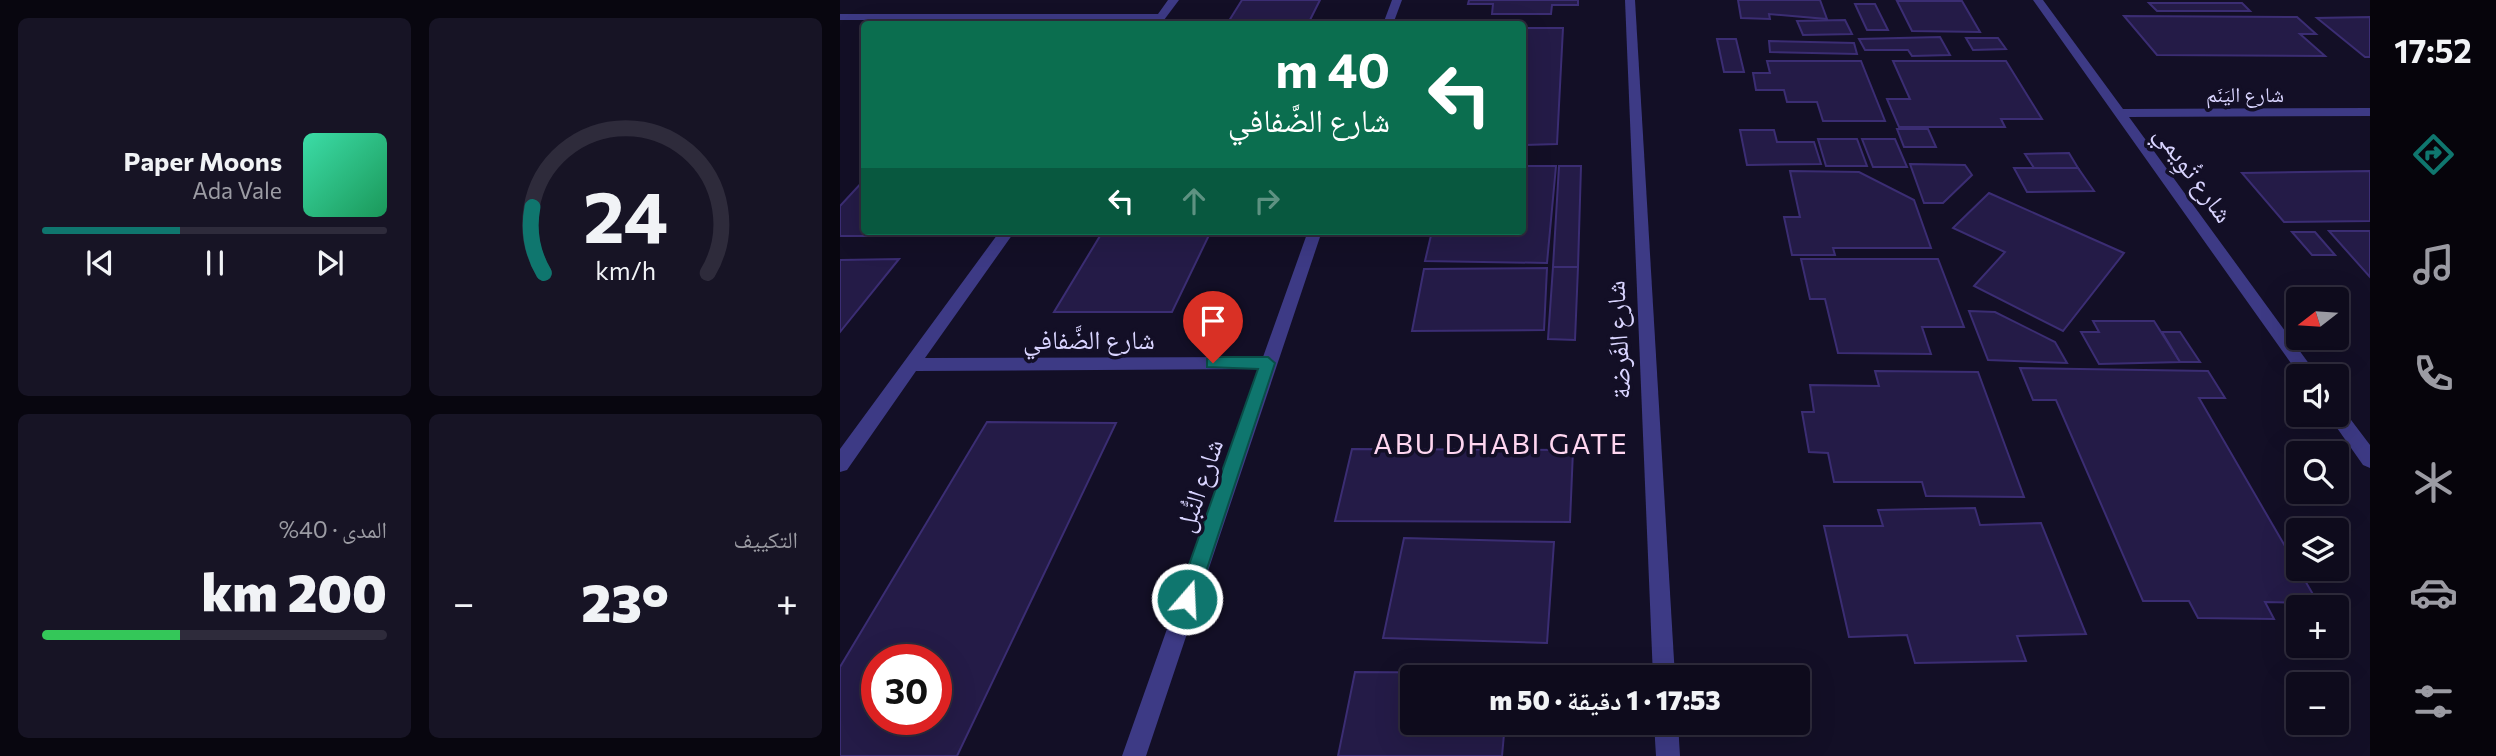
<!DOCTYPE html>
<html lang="ar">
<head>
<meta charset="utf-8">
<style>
	body { margin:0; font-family:Commissioner,"Noto Naskh Arabic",sans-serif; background:#171425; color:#f1f3f6; direction:rtl; height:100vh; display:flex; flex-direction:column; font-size:26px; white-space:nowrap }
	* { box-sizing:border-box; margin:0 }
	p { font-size:23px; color:#9b9ba3 }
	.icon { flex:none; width:38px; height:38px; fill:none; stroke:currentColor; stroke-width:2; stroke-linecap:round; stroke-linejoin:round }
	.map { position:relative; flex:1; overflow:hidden; direction:ltr }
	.details { display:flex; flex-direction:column; gap:18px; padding:18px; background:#08060f; width:840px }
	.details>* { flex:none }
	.hud { position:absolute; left:21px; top:21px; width:665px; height:214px; border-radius:7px; box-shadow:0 7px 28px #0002,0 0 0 2px #2e2b3b; direction:rtl; background:#0b6e4f; color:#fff; overflow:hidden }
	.needle { width:46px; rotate:253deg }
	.tools { position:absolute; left:1446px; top:287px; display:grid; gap:14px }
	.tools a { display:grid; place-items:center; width:63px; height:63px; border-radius:7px; background:#0e0b1c; box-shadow:0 7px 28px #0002,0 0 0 2px #2e2b3b; font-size:35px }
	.speed { position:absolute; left:21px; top:644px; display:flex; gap:14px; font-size:35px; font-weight:700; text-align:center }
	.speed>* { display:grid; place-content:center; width:91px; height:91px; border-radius:50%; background:#0e0b1c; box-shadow:0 7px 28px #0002,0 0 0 2px #2e2b3b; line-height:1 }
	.speed .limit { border:10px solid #d22; background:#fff; color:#111 }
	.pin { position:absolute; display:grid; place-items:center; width:60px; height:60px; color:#fff; margin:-72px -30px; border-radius:50% 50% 50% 0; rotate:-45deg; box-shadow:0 0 7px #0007 }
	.pin .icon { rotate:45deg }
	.me { position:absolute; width:77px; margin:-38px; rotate:19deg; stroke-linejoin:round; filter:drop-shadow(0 0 5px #0008) }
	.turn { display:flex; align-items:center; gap:24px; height:147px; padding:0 21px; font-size:32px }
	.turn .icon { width:91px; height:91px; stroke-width:2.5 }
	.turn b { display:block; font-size:49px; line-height:60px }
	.lanes { display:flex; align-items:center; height:66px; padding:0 21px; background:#0003; justify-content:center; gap:35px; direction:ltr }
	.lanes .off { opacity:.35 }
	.big { font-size:52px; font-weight:800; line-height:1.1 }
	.details .tile { flex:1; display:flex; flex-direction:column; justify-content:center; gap:10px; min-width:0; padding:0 24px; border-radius:10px; background:#171425 }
	.details .dial { align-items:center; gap:0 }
	.dial svg { height:182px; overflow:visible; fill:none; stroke:#2e2b3b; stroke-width:7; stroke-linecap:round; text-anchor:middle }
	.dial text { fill:#f1f3f6; stroke:none }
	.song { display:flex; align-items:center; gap:21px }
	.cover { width:84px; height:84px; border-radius:10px; background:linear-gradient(135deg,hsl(160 70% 55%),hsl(150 70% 35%)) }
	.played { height:7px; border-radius:4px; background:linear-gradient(90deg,#0f766e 40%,#2e2b3b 40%) }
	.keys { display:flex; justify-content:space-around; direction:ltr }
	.heat { display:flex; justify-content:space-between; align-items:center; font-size:38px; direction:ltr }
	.charge { height:10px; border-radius:5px; background:linear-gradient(90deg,#34c759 40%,#2e2b3b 0) }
	.details .tiles { flex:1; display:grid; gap:18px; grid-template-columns:repeat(2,1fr) }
	.trip { position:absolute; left:560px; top:665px; width:410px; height:70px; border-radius:7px; background:#0e0b1c; box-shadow:0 7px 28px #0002,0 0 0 2px #2e2b3b; font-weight:800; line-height:70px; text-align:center; direction:rtl }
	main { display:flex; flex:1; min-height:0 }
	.tabs { display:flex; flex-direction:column; width:126px; justify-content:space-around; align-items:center; background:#06040b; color:#9b9ba3 }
	.tabs .icon { width:49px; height:49px }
	.tabs .on { color:#0f766e }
	.tabs b { font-size:32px; color:#f1f3f6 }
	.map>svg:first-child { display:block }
	.building { fill:#241b47; stroke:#3b2d73; stroke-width:2; fill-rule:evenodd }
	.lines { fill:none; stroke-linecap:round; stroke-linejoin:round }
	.minor { fill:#3d3a85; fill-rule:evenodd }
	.route { fill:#0f766e; stroke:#0a4d48; stroke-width:2 }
	.labels { text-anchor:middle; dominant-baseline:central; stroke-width:7; stroke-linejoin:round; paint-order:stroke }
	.far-street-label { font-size:21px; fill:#d9d4ff; stroke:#130f26 }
	.street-label { font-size:26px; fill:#d9d4ff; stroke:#130f26 }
	.neighbourhood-label { font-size:28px; letter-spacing:2px; fill:#ffd6f0; stroke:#130f26 }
</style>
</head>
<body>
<main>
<nav class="tabs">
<b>17:52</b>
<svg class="icon on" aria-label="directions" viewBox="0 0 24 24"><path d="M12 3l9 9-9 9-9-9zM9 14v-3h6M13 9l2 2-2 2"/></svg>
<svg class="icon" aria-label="music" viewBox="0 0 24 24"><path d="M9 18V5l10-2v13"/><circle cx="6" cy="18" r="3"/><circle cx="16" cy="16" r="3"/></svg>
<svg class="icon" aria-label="phone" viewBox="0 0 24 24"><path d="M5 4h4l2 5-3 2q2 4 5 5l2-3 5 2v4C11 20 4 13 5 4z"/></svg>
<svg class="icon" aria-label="climate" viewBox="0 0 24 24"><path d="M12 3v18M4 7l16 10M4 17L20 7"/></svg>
<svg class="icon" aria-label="car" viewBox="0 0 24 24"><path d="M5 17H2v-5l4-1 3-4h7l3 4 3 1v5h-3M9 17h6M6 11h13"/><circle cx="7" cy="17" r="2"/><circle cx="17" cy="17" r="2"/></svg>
<svg class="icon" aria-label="filters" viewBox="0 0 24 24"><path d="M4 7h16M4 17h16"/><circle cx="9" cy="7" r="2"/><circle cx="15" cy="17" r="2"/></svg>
</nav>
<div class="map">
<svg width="1530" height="756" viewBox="0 0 1530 756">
	<rect width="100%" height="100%" fill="#130f26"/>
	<g class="building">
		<path d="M402,0H480L468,24H387Z"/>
		<path d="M629,0H738V5H712L711,14H652L653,4H628Z"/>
		<path d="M898,0H980L987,19L929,14L930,19L901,18Z"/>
		<path d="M1057,1H1122L1140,32L1072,31Z"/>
		<path d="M1309,3H1402L1410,11H1317Z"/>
		<path d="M1015,4H1035L1048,30H1027Z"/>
		<path d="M1284,16L1457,17L1476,34H1460L1485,56L1317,55Z"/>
		<path d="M1530,17V57H1525L1477,18Z"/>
		<path d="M1005,20L1012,34L963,35L957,21Z"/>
		<path d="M682,28H723L717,144L682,145Z"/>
		<path d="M1100,37L1110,55L1072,56L1068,50H1025L1019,39Z"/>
		<path d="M1126,38H1158L1166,49L1133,50Z"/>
		<path d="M877,39H896L904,72H884Z"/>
		<path d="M929,41L1014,43L1017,54L930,52Z"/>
		<path d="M927,61H1021L1045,121H983L977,102H947L944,90H916L913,73H930Z"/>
		<path d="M1053,61H1166L1202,119H1161L1165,127H1059L1047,99H1070Z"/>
		<path d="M1057,129H1088L1096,147H1064Z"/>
		<path d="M900,130H934L937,142H974L981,164L907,165Z"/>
		<path d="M978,139H1017L1027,166H986Z"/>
		<path d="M1022,139H1055L1067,167H1033Z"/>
		<path d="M1229,153L1238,168H1194L1185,154Z"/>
		<path d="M1070,164L1125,165L1132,175L1103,203H1084Z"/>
		<path d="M682,166H716L707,263L585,261L592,231H682Z"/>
		<path d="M719,166H741L738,267H713Z"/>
		<path d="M1174,168H1238L1254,191L1187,192Z"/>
		<path d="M950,171L1019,172L1074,200L1091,248H993L995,255H952L944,217H960Z"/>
		<path d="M1530,171V221L1444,222L1402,173Z"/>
		<path d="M24,180V231H85L81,236H0V206Z"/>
		<path d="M1149,193L1284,253L1223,331L1134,286L1165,252L1113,228Z"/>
		<path d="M263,231H371L332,312H214Z"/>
		<path d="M1489,231H1530V277Z"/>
		<path d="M1452,232H1475L1495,255H1472Z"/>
		<path d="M59,259L0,332V260Z"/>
		<path d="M961,259H1098L1124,327H1082L1091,354L998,353L985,299H970Z"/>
		<path d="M713,267H738L735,340L708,339Z"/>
		<path d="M707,268L704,330L572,331L584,269Z"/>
		<path d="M1129,311L1155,312L1215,342L1227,363L1148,360Z"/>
		<path d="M1253,321H1314L1340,362L1259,364L1241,332H1259Z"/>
		<path d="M1322,332H1340L1360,362H1340Z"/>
		<path d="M1180,368L1368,371L1385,398H1359L1478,603L1425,602L1434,619L1358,618L1349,601H1303L1216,400H1193Z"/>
		<path d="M1035,371L1138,372L1184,497L1086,496L1082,482H994L988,453L969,452L962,412H974L970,385L1039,386Z"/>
		<path d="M147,422L276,423L117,756H0V667ZM37,660H96V719H37Z"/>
		<path d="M512,449L733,450L730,522L495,521Z"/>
		<path d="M1135,508L1140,525L1201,523L1246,634L1177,636L1186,661L1075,663L1067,635L1009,637L984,526H1043L1038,510Z"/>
		<path d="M564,538L714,542L707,643L543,638Z"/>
		<path d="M515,672L668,673V677H572V723H665L662,756H498Z"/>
	</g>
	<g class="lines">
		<g class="minor">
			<path d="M328,0H339L321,24H311L313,20H0V14H318Z"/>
			<path d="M552,0H562L553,24H543Z"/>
			<path d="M785,0H795L835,677H813Z"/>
			<path d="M1193,0H1203L1283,109L1530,108V116L1289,117L1478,376H1460Z"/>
			<path d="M160,231H175L85,358L423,357L468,231H482L306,756H282L419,369L76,371L7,470L0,472V449Z"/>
			<path d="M1496,406L1502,408L1530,445V468L1523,465L1490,418L1488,415H1496Z"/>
			<path d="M814,723H838L840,756H816Z"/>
		</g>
	</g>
	<path class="route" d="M373,357H428L435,363L357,599L354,605L347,608L340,605L337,599L418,369L367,367V359Z"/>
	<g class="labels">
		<g class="far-street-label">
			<text x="1405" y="93">شارع اليَنَم</text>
		</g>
		<g class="street-label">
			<text transform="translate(1355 173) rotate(54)">شارع تُوِيمي</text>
			<text x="249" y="338">شارع الضَّفافي</text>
			<text transform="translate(777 340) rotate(-93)">شارع الفَرضة</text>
			<text transform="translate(358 485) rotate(-71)">شارع النُّبل</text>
		</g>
		<g class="neighbourhood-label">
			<text x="661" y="443">ABU DHABI GATE</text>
		</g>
	</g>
</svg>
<div class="tools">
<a><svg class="needle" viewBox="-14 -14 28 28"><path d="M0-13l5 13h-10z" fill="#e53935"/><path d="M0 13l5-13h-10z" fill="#9b9ba3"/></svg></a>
<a><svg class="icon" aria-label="sound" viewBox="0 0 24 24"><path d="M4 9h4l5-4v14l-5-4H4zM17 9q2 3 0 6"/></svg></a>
<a><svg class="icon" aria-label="search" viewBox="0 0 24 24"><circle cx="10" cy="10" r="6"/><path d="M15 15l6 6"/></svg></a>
<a><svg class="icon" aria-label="layers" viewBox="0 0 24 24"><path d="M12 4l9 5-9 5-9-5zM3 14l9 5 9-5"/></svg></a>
<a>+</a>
<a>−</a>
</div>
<div class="speed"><div class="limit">30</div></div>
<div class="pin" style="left:373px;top:363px;background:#d93025"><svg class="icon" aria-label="arrive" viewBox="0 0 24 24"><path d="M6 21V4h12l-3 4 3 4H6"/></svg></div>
<svg class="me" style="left:347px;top:599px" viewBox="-20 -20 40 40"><circle r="17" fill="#0f766e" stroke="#fff" stroke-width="3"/><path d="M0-11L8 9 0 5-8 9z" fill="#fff"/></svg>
<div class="trip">17:53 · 1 دقيقة · 50 m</div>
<div class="hud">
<div class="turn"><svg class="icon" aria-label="left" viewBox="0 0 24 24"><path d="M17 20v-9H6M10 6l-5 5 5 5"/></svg><div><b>40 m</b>شارع الضَّفافي</div></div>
<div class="lanes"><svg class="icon" aria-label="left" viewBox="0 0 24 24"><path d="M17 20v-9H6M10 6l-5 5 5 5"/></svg><svg class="icon off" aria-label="ahead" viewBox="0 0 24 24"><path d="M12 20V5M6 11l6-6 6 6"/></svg><svg class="icon off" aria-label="right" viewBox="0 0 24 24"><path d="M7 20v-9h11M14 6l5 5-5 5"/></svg></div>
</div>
</div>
<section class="details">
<div class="tiles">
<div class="tile dial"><svg viewBox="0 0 100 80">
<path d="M14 69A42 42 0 1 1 86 69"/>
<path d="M14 69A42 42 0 0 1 9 40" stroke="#0f766e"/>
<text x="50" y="56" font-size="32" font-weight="700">24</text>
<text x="50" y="72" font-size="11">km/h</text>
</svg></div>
<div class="tile">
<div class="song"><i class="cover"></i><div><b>Paper Moons</b><p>Ada Vale</p></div></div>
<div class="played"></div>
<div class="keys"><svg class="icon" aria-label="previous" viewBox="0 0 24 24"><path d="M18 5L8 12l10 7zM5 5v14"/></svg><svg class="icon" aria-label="pause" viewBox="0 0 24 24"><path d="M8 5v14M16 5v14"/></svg><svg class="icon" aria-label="next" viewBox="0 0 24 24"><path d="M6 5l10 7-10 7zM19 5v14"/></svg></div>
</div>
<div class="tile"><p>التكييف</p>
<div class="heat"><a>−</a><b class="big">23°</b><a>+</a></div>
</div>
<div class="tile"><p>المدى · 40%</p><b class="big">200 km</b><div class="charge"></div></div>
</div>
</section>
</main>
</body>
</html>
